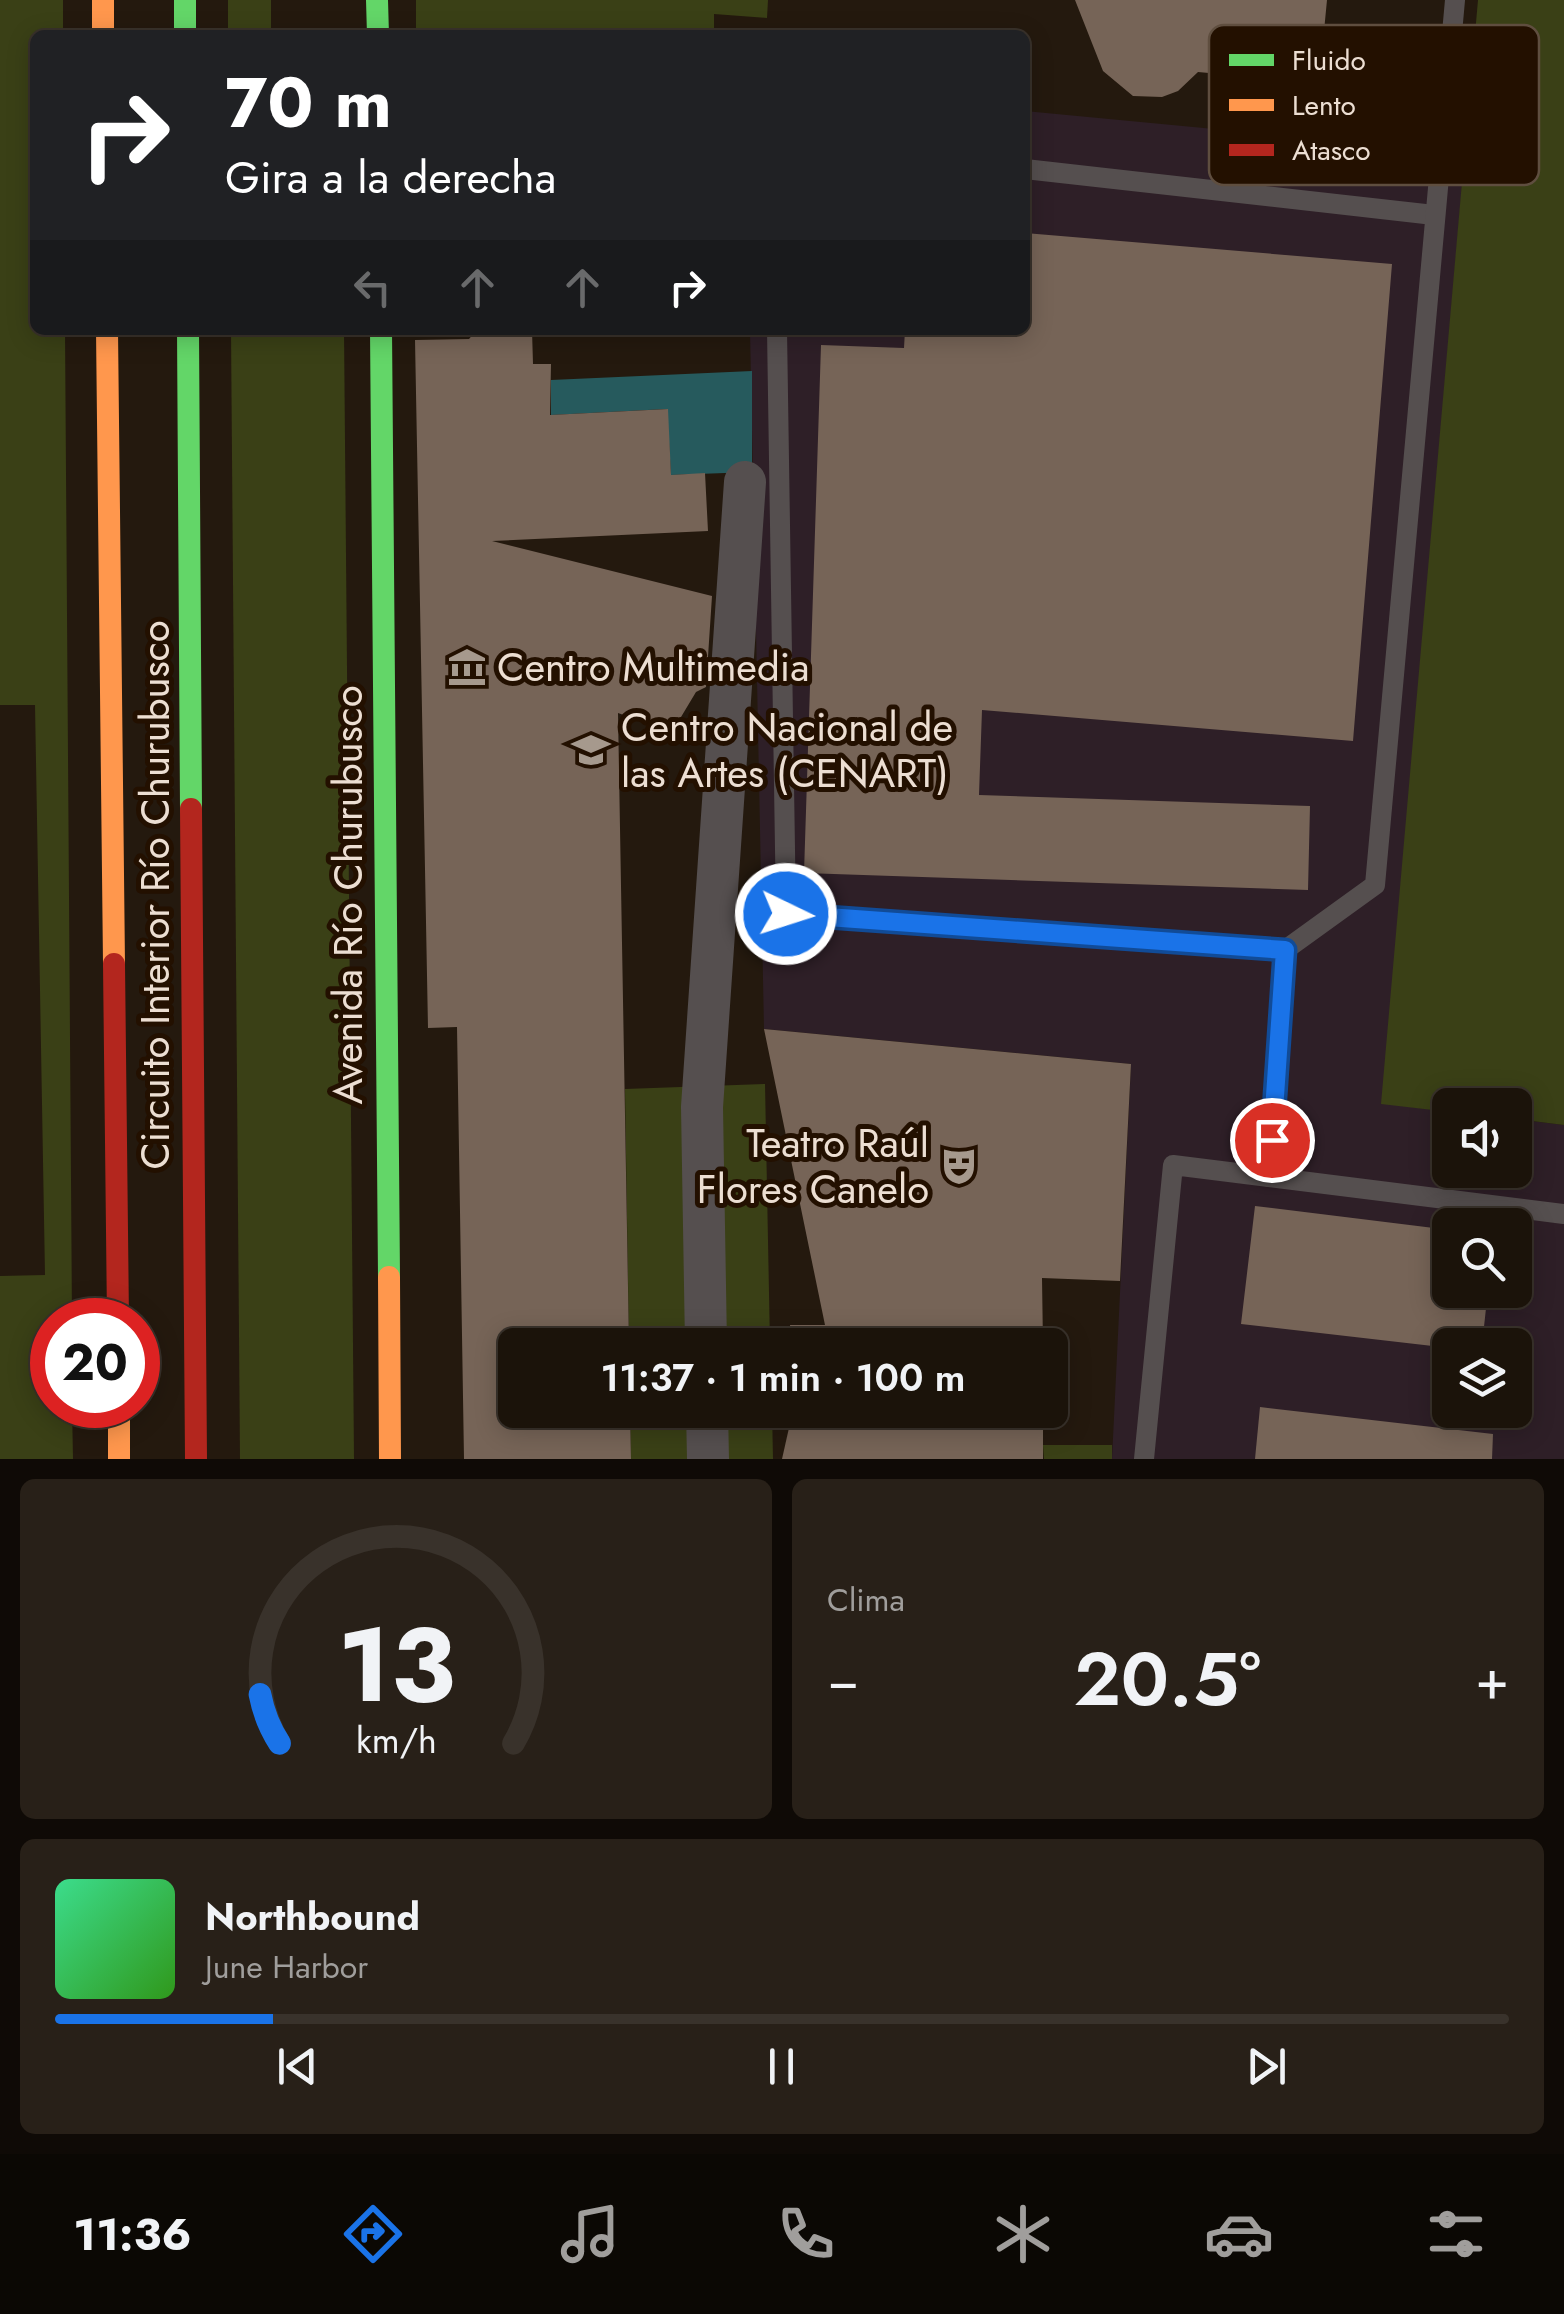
<!DOCTYPE html>
<html lang="es">
<head>
<meta charset="utf-8">
<style>
	body { margin:0; font-family:Jost,sans-serif; background:#282018; color:#f1f3f6; height:100vh; display:flex; flex-direction:column; font-size:38px; white-space:nowrap }
	* { box-sizing:border-box; margin:0 }
	p { font-size:32px; color:#a09e9c }
	.icon { flex:none; width:55px; height:55px; fill:none; stroke:currentColor; stroke-width:2; stroke-linecap:round; stroke-linejoin:round }
	.map { position:relative; height:1459px; overflow:hidden }
	.panel { display:flex; flex-direction:column; gap:20px; padding:20px; background:#0f0a06; flex:1 }
	.panel>* { flex:none }
	.hud { position:absolute; left:30px; top:30px; width:1000px; height:305px; border-radius:15px; box-shadow:0 5px 25px #0003,0 0 0 2px #39322b; background:#202124; color:#fff; overflow:hidden }
	.buttons { position:absolute; left:1432px; top:1088px; display:grid; gap:20px }
	.buttons a { display:grid; place-items:center; width:100px; height:100px; border-radius:15px; background:#1b130a; box-shadow:0 5px 25px #0003,0 0 0 2px #39322b; font-size:50px }
	.speed { position:absolute; left:30px; top:1298px; display:flex; gap:20px; font-size:50px; font-weight:700; text-align:center }
	.speed>* { display:grid; place-content:center; width:130px; height:130px; border-radius:50%; background:#1b130a; box-shadow:0 5px 25px #0003,0 0 0 2px #39322b; line-height:1 }
	.speed .limit { border:15px solid #d22; background:#fff; color:#111 }
	.pin { position:absolute; display:grid; place-items:center; width:85px; height:85px; color:#fff; margin:-42px; border:5px solid #fff; border-radius:50%; box-shadow:0 2px 10px #0007 }
	.me { position:absolute; width:110px; margin:-55px; rotate:94deg; stroke-linejoin:round; filter:drop-shadow(0 0 8px #0008) }
	.turn { display:flex; align-items:center; gap:35px; height:210px; padding:0 30px; font-size:45px }
	.turn .icon { width:130px; height:130px; stroke-width:2.5 }
	.turn b { display:block; font-size:70px; line-height:85px }
	.lanes { display:flex; align-items:center; height:95px; padding:0 30px; background:#0003; justify-content:center; gap:50px; direction:ltr }
	.lanes .off { opacity:.35 }
	.big { font-size:75px; font-weight:600; line-height:1.1 }
	.panel .card { flex:1; display:flex; flex-direction:column; justify-content:center; gap:15px; min-width:0; padding:0 35px; border-radius:15px; background:#282018 }
	.panel .dial { align-items:center; gap:0 }
	.dial svg { height:260px; overflow:visible; fill:none; stroke:#39322b; stroke-width:7; stroke-linecap:round; text-anchor:middle }
	.dial text { fill:#f1f3f6; stroke:none }
	.song { display:flex; align-items:center; gap:30px }
	.cover { width:120px; height:120px; border-radius:15px; background:linear-gradient(135deg,hsl(150 70% 55%),hsl(110 70% 35%)) }
	.played { height:10px; border-radius:5px; background:linear-gradient(90deg,#1a73e8 15%,#39322b 15%) }
	.keys { display:flex; justify-content:space-around; direction:ltr }
	.heat { display:flex; justify-content:space-between; align-items:center; font-size:55px; direction:ltr }
	.panel .tiles { flex:1; display:grid; gap:20px; grid-template-columns:1fr 1fr }
	.card:last-child { grid-column:span 2 }
	.trip { position:absolute; left:498px; top:1328px; width:570px; height:100px; border-radius:15px; background:#1b130a; box-shadow:0 5px 25px #0003,0 0 0 2px #39322b; font-weight:600; line-height:100px; text-align:center }
	.tab-bar { display:flex; height:160px; justify-content:space-around; align-items:center; background:#0b0804; color:#a09e9c }
	.tab-bar .icon { width:70px; height:70px }
	.tab-bar .active { color:#1a73e8 }
	.tab-bar b { font-size:45px; color:#f1f3f6 }
	.map>svg:first-child { display:block }
	.industrial { fill:#2e1f27; fill-rule:evenodd }
	.green { fill:#3a4016 }
	.water { fill:#265a5d }
	.building { fill:#766457 }
	.lines { fill:none; stroke-linecap:round; stroke-linejoin:round }
	.lane { stroke:#554f4f; stroke-width:20 }
	.street { stroke:#554f4f; stroke-width:42 }
	.fast { stroke:#63d668; stroke-width:22 }
	.slow { stroke:#ff974d; stroke-width:22 }
	.jam { stroke:#b3261e; stroke-width:22 }
	.route-casing { stroke:#114b97; stroke-width:25 }
	.route { stroke:#1a73e8; stroke-width:18 }
	.labels { text-anchor:middle; dominant-baseline:central; stroke-width:10; stroke-linejoin:round; paint-order:stroke }
	.poi-label { font-size:40px; fill:#ecded2; stroke:#231000; text-anchor:start }
	.street-label { font-size:40px; fill:#ecded2; stroke:#231000 }
	.key { fill:#231000; stroke:#5f4e3f; stroke-width:2.5 }
	.key-label { font-size:28px; fill:#ecded2 }
</style>
</head>
<body>
<div class="map">
<svg width="1564" height="1459" viewBox="0 0 1564 1459">
	<rect width="100%" height="100%" fill="#24190e"/>
	<path class="industrial" d="M1025,111L1465,153L1382,1103L1450,1112V1170H1515V1119L1564,1125V1459H1112L1131,1064L764,1029L750,330H1025ZM1450,1225H1515V1290H1450ZM1450,1345H1515V1410H1450Z"/>
	<g class="green">
		<path d="M0,0H63V35H35V330H65L72,1320H52V1405H72L73,1459H0V1276L45,1275L35,705H0Z"/>
		<rect x="228" y="0" width="43" height="35"/>
		<path d="M416,0H768L767,18L714,14V35H416Z"/>
		<path d="M1478,0H1564V1125L1515,1119V1105H1450V1112L1381,1104Z"/>
		<path d="M231,330H344L354,1459H240Z"/>
		<path d="M765,1084L770,1345H629L625,1089Z"/>
		<path d="M630,1410H772L773,1459H631Z"/>
		<path d="M1043,1445H1112V1459H1044Z"/>
	</g>
	<path class="water" d="M752,371V472L671,475L667,409L551,415V380Z"/>
	<g class="building">
		<path d="M1075,0H1327L1319,83L1198,72L1178,91L1162,97L1133,96L1103,71Z"/>
		<path d="M1025,233L1392,264L1353,741L982,710L979,795L1310,806L1308,890L804,873L821,345L904,348L905,330H1025Z"/>
		<path d="M477,330H532L533,364H551L550,415L668,409L671,475L705,473L708,531L492,541L712,596L706,687L696,692L672,732L618,713L629,1345H515V1410H630L631,1459H464L457,1027L428,1028L415,340L469,339Z"/>
		<path d="M764,1029L1131,1064L1120,1281L1042,1278L1043,1345H792L790,1325H825Z"/>
		<path d="M1255,1206L1450,1230V1290H1488L1482,1345L1450,1348L1241,1324Z"/>
		<path d="M1260,1407L1493,1434L1492,1459H1255Z"/>
		<path d="M793,1410H1043V1459H782Z"/>
	</g>
	<g class="lines">
		<g class="lane">
			<path d="M1025,169L1434,215"/>
			<path d="M777,330L786,914L1285,950L1269,1177L1564,1214"/>
			<path d="M1285,950L1375,885L1455,0"/>
			<path d="M1144,1459L1173,1165L1269,1177"/>
		</g>
		<g class="street">
			<path d="M706,1345L702,1107L745,482"/>
			<path d="M707,1410L708,1459"/>
		</g>
		<g class="fast">
			<path d="M185,0V35"/>
			<path d="M377,0L378,35"/>
			<path d="M188,330L191,809"/>
			<path d="M381,330L389,1277"/>
		</g>
		<g class="slow">
			<path d="M103,0V35"/>
			<path d="M107,330L114,964"/>
			<path d="M389,1277L390,1459"/>
			<path d="M119,1405V1459"/>
		</g>
		<g class="jam">
			<path d="M191,809L196,1459"/>
			<path d="M114,964L118,1320"/>
		</g>
	</g>
	<g class="lines">
		<g class="route-casing">
			<path id="route" d="M786,914L1285,950L1272,1140"/>
		</g>
		<use href="#route" class="route"/>
	</g>
	<defs>
		<g id="museum-bare" transform="scale(3)"><path d="M0-6L6-3V-2H-6V-3ZM-5-1h2V3h-2ZM-1-1h2V3h-2ZM3-1h2V3H3ZM-6 4H6V6H-6Z" fill="#a6998d" stroke="#231000" stroke-width="2.5" paint-order="stroke"/></g>
		<g id="university-bare" transform="scale(3)"><path d="M0-5L7-2L0 1L-7-2ZM-4 1L0 2.5L4 1V4Q0 6-4 4Z" fill="#a6998d" stroke="#231000" stroke-width="2.5" paint-order="stroke"/></g>
		<g id="theatre-bare" transform="scale(3)"><path d="M-5-5.5Q0-4 5-5.5V0Q5 5 0 6Q-5 5-5 0ZM-3.3-2.5H-1v1.5H-3.3ZM1-2.5H3.3v1.5H1ZM-2.8 1Q0 5.5 2.8 1Z" fill="#a6998d" stroke="#231000" stroke-width="2.5" paint-order="stroke"/></g>
	</defs>
	<g fill-rule="evenodd">
		<use href="#museum-bare" x="467" y="667"/>
		<use href="#university-bare" x="591" y="750"/>
		<use href="#theatre-bare" x="959" y="1166"/>
	</g>
	<g class="labels">
		<g class="poi-label">
			<text x="497" y="667">Centro Multimedia</text>
			<text x="621" y="727">Centro Nacional de<tspan x="621" dy="46">las Artes (CENART)</tspan></text>
			<text x="929" y="1143" text-anchor="end">Teatro Raúl<tspan x="929" dy="46">Flores Canelo</tspan></text>
		</g>
		<g class="street-label">
			<text transform="translate(155 895) rotate(-90)">Circuito Interior Río Churubusco</text>
			<text transform="translate(348 895) rotate(-90)">Avenida Río Churubusco</text>
		</g>
	</g>
	<rect x="1209" y="25" width="330" height="160" rx="15" class="key"/>
	<rect x="1229" y="54" width="45" height="12" fill="#63d668"/>
	<rect x="1229" y="99" width="45" height="12" fill="#ff974d"/>
	<rect x="1229" y="144" width="45" height="12" fill="#b3261e"/>
	<g class="key-label">
		<text x="1292" y="70">Fluido</text>
		<text x="1292" y="115">Lento</text>
		<text x="1292" y="160">Atasco</text>
	</g>
</svg>
<div class="buttons">
<a><svg class="icon" aria-label="sound" viewBox="0 0 24 24"><path d="M4 9h4l5-4v14l-5-4H4zM17 9q2 3 0 6"/></svg></a>
<a><svg class="icon" aria-label="search" viewBox="0 0 24 24"><circle cx="10" cy="10" r="6"/><path d="M15 15l6 6"/></svg></a>
<a><svg class="icon" aria-label="layers" viewBox="0 0 24 24"><path d="M12 4l9 5-9 5-9-5zM3 14l9 5 9-5"/></svg></a>
</div>
<div class="speed"><div class="limit">20</div></div>
<div class="pin" style="left:1272px;top:1140px;background:#d93025"><svg class="icon" aria-label="arrive" viewBox="0 0 24 24"><path d="M6 21V4h12l-3 4 3 4H6"/></svg></div>
<svg class="me" style="left:786px;top:914px" viewBox="-20 -20 40 40"><circle r="17" fill="#1a73e8" stroke="#fff" stroke-width="3"/><path d="M0-11L8 9 0 5-8 9z" fill="#fff"/></svg>
<div class="trip">11:37 · 1 min · 100 m</div>
<div class="hud">
<div class="turn"><svg class="icon" aria-label="right" viewBox="0 0 24 24"><path d="M7 20v-9h11M14 6l5 5-5 5"/></svg><div><b>70 m</b>Gira a la derecha</div></div>
<div class="lanes"><svg class="icon off" aria-label="left" viewBox="0 0 24 24"><path d="M17 20v-9H6M10 6l-5 5 5 5"/></svg><svg class="icon off" aria-label="ahead" viewBox="0 0 24 24"><path d="M12 20V5M6 11l6-6 6 6"/></svg><svg class="icon off" aria-label="ahead" viewBox="0 0 24 24"><path d="M12 20V5M6 11l6-6 6 6"/></svg><svg class="icon" aria-label="right" viewBox="0 0 24 24"><path d="M7 20v-9h11M14 6l5 5-5 5"/></svg></div>
</div>
</div>
<section class="panel">
<div class="tiles">
<div class="card dial"><svg viewBox="0 0 100 80">
<path d="M14 69A42 42 0 1 1 86 69"/>
<path d="M14 69A42 42 0 0 1 8 54" stroke="#1a73e8"/>
<text x="50" y="56" font-size="32" font-weight="700">13</text>
<text x="50" y="72" font-size="11">km/h</text>
</svg></div>
<div class="card"><p>Clima</p>
<div class="heat"><a>−</a><b class="big">20.5°</b><a>+</a></div>
</div>
<div class="card">
<div class="song"><i class="cover"></i><div><b>Northbound</b><p>June Harbor</p></div></div>
<div class="played"></div>
<div class="keys"><svg class="icon" aria-label="previous" viewBox="0 0 24 24"><path d="M18 5L8 12l10 7zM5 5v14"/></svg><svg class="icon" aria-label="pause" viewBox="0 0 24 24"><path d="M8 5v14M16 5v14"/></svg><svg class="icon" aria-label="next" viewBox="0 0 24 24"><path d="M6 5l10 7-10 7zM19 5v14"/></svg></div>
</div>
</div>
</section>
<nav class="tab-bar">
<b>11:36</b>
<svg class="icon active" aria-label="directions" viewBox="0 0 24 24"><path d="M12 3l9 9-9 9-9-9zM9 14v-3h6M13 9l2 2-2 2"/></svg>
<svg class="icon" aria-label="music" viewBox="0 0 24 24"><path d="M9 18V5l10-2v13"/><circle cx="6" cy="18" r="3"/><circle cx="16" cy="16" r="3"/></svg>
<svg class="icon" aria-label="phone" viewBox="0 0 24 24"><path d="M5 4h4l2 5-3 2q2 4 5 5l2-3 5 2v4C11 20 4 13 5 4z"/></svg>
<svg class="icon" aria-label="climate" viewBox="0 0 24 24"><path d="M12 3v18M4 7l16 10M4 17L20 7"/></svg>
<svg class="icon" aria-label="car" viewBox="0 0 24 24"><path d="M5 17H2v-5l4-1 3-4h7l3 4 3 1v5h-3M9 17h6M6 11h13"/><circle cx="7" cy="17" r="2"/><circle cx="17" cy="17" r="2"/></svg>
<svg class="icon" aria-label="filters" viewBox="0 0 24 24"><path d="M4 7h16M4 17h16"/><circle cx="9" cy="7" r="2"/><circle cx="15" cy="17" r="2"/></svg>
</nav>
</body>
</html>
